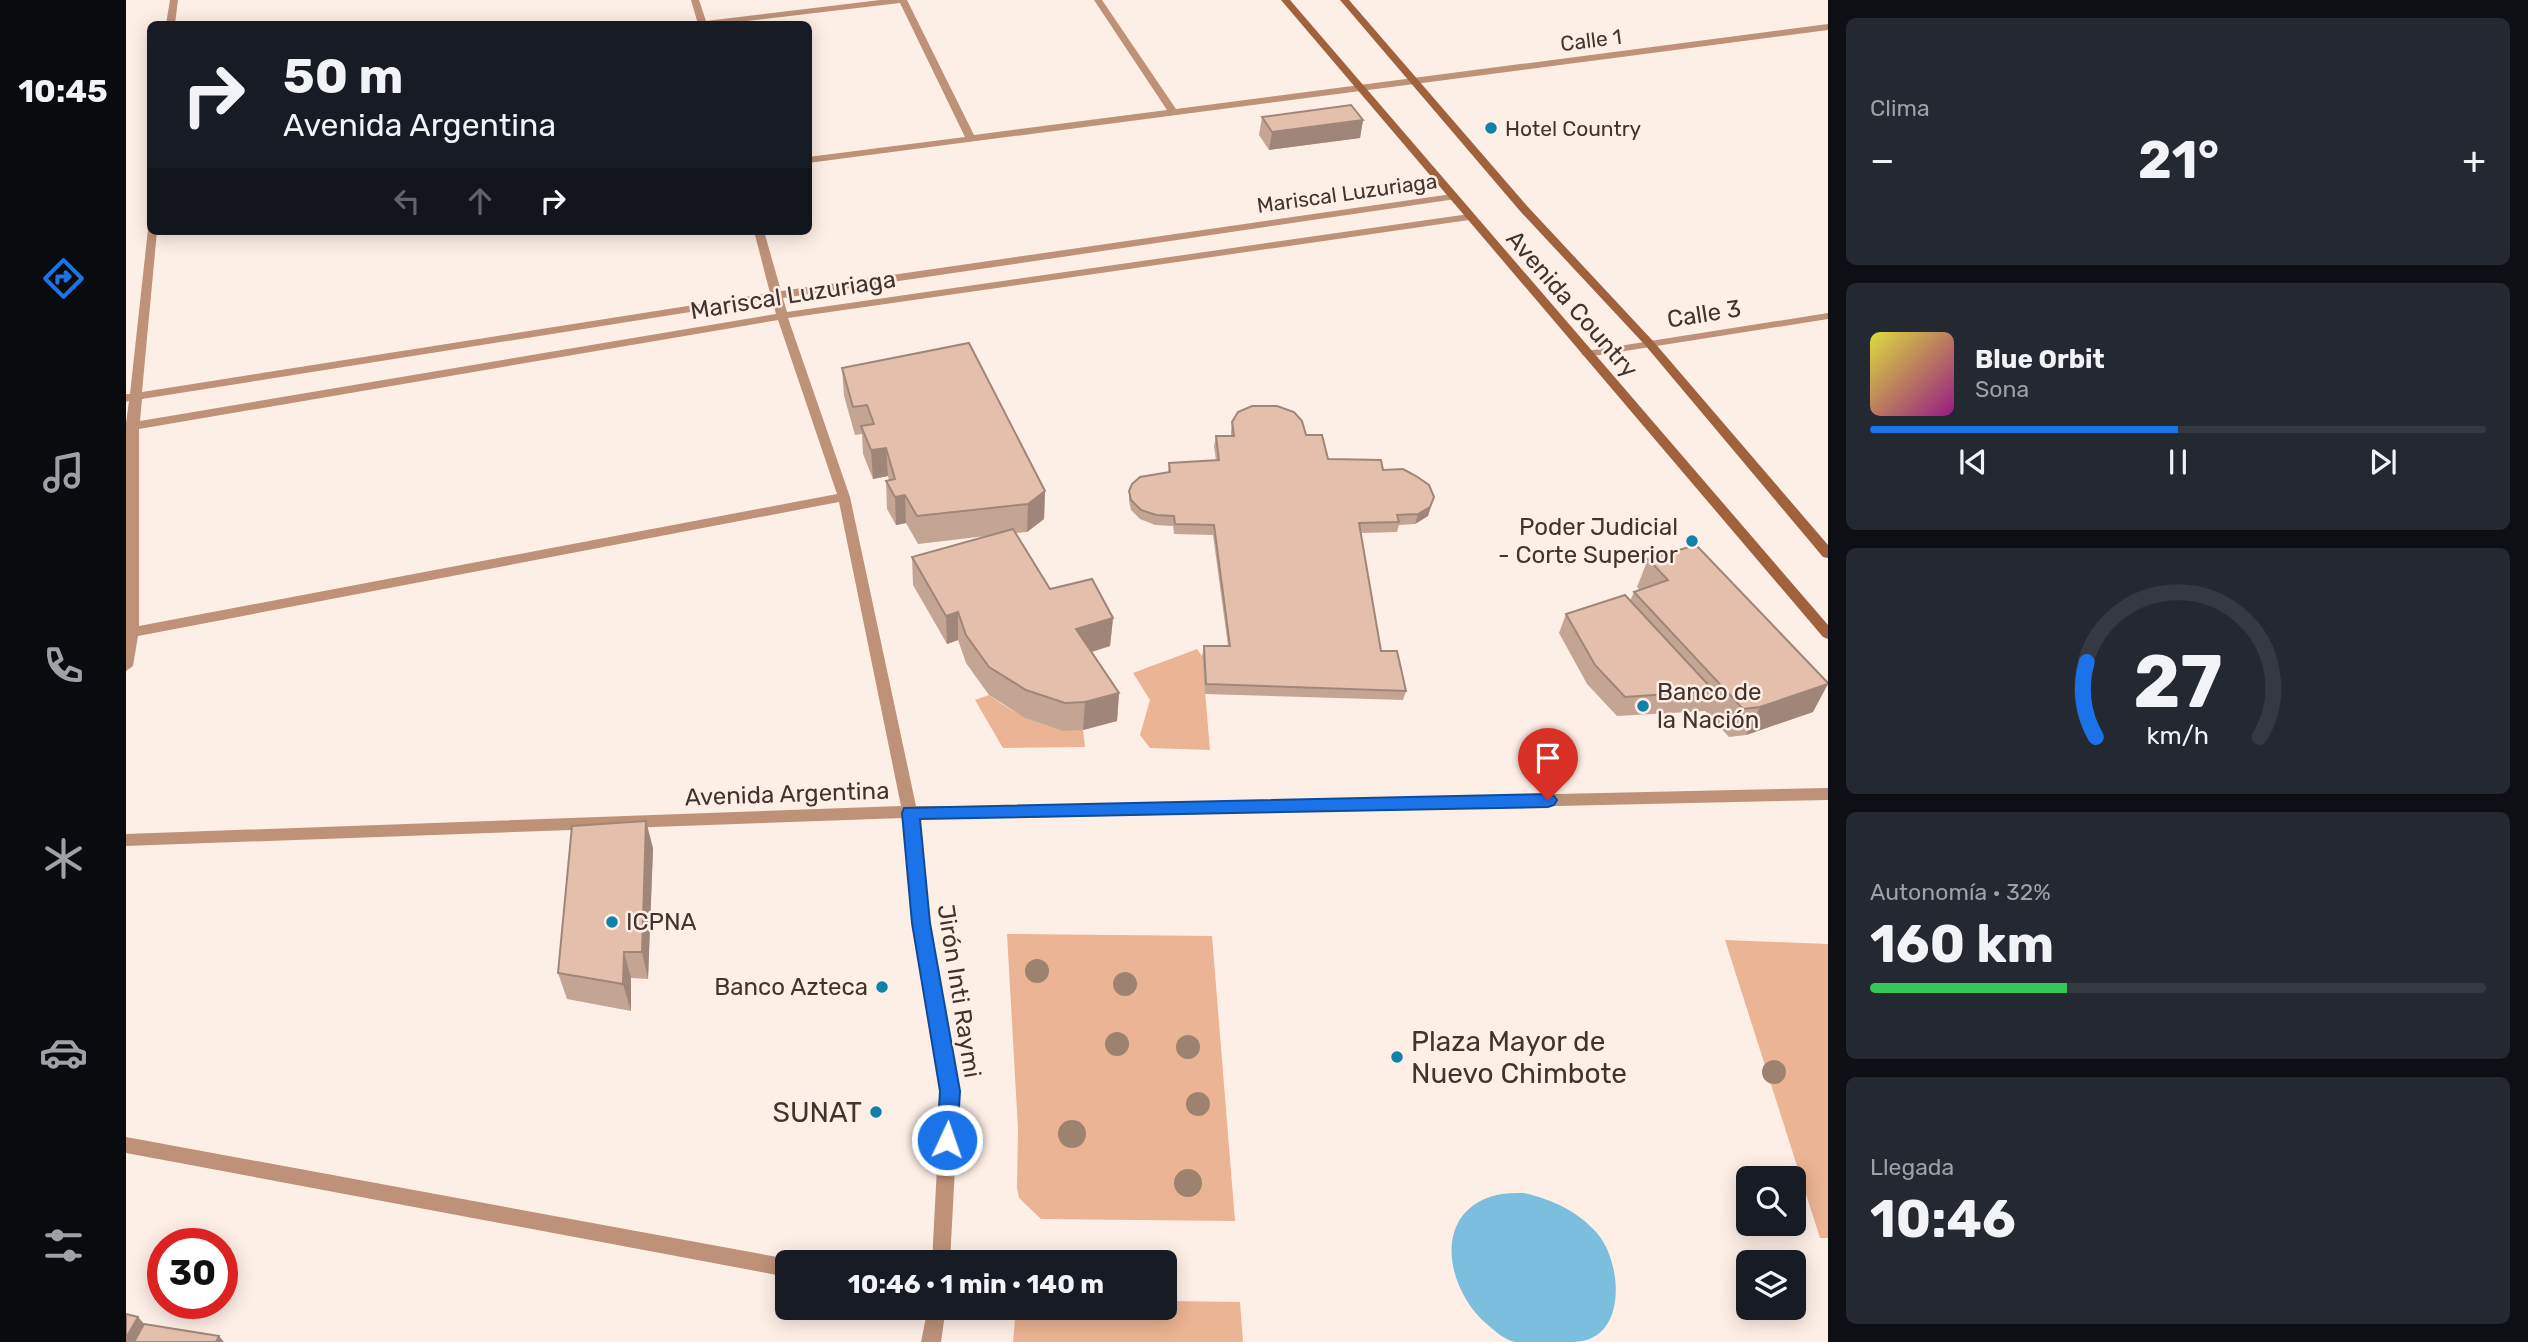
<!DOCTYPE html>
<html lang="es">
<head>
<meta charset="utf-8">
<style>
	body { margin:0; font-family:Rubik,sans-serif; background:#242831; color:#f1f3f6; height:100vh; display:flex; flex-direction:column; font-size:26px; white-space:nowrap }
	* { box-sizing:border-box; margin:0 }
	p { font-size:23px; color:#9ea1a6 }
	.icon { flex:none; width:38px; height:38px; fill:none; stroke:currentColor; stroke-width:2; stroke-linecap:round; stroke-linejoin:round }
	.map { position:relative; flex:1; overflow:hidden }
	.side { display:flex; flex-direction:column; gap:18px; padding:18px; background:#0d0f14; width:700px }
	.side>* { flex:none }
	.hud { position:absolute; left:21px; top:21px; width:665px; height:214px; border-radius:10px; box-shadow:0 4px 18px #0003; background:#171b24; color:#f1f3f6; overflow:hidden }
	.tools { position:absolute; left:1610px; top:1166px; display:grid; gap:14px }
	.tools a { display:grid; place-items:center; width:70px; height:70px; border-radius:10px; background:#171b24; box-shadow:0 4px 18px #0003; font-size:35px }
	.speed { position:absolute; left:21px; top:1228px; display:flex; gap:14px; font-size:35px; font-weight:700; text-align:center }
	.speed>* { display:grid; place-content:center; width:91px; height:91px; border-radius:50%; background:#171b24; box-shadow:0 4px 18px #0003; line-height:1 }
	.speed .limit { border:10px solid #d22; background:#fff; color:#111 }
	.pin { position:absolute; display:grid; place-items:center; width:60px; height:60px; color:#fff; margin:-72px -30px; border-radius:50% 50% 50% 0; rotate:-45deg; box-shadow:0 0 7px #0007 }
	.pin .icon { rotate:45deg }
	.me { position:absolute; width:77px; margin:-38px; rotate:3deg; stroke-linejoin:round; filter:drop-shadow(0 0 5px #0008) }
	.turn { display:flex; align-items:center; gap:24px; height:147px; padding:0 21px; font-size:32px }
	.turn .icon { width:91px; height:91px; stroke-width:2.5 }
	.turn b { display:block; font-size:49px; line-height:60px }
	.lanes { display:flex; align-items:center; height:66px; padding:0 21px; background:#0003; justify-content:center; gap:35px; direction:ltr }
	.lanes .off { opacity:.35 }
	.big { font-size:52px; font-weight:700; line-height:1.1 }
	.side .widget { flex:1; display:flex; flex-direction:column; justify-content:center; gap:10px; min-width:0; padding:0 24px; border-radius:10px; background:#242831 }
	.side .dial { align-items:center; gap:0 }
	.dial svg { height:182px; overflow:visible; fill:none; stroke:#363941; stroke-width:7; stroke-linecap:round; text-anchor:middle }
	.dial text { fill:#f1f3f6; stroke:none }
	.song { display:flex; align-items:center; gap:21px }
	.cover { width:84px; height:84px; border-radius:10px; background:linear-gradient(135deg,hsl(60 70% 55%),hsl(310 70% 35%)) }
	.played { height:7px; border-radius:4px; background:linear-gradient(90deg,#1a73e8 50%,#363941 50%) }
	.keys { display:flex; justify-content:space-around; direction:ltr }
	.heat { display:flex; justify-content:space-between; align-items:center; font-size:38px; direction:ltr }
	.charge { height:10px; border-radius:5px; background:linear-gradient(90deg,#34c759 32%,#363941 0) }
	.trip { position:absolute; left:649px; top:1250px; width:402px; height:70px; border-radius:10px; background:#171b24; box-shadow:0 4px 18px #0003; font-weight:700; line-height:70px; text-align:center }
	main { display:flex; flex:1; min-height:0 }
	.dock { display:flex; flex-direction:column; width:126px; justify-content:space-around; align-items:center; background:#090b0e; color:#9ea1a6 }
	.dock .icon { width:49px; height:49px }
	.dock .on { color:#1a73e8 }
	.dock b { font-size:32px; color:#f1f3f6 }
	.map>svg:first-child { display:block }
	.green { fill:#ebb494 }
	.water { fill:#7cbedd }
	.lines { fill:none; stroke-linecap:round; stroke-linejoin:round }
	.street { fill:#bd9279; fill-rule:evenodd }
	.secondary { fill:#9f623c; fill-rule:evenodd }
	.tree { fill:#9d8270 }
	.wall { fill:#c4a594 }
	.shaded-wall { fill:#a08678 }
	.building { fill:#e4c0ac; stroke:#a08678; stroke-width:2 }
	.route { fill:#1a73e8; stroke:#114b97; stroke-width:2 }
	.poi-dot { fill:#0f82a9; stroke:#feefe6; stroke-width:2.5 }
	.labels { text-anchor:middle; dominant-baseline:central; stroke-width:5; stroke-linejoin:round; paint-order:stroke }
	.far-street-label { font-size:21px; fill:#42342c; stroke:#feefe6 }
	.far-poi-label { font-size:21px; fill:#42342c; stroke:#feefe6; text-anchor:start }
	.street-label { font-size:24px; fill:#42342c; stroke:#feefe6 }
	.poi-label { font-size:24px; fill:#42342c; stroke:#feefe6; text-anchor:end }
	.near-poi-label { font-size:28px; fill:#42342c; stroke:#feefe6; text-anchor:start }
</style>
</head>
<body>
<main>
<nav class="dock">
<b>10:45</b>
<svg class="icon on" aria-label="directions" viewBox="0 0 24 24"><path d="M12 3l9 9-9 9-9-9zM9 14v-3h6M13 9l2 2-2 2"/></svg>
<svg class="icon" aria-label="music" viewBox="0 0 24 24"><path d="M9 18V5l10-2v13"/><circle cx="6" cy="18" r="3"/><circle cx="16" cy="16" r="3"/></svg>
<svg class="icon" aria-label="phone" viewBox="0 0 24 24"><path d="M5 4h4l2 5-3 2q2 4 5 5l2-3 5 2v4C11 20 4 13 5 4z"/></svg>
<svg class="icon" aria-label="climate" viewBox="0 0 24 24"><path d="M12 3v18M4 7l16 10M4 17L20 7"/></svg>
<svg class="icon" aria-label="car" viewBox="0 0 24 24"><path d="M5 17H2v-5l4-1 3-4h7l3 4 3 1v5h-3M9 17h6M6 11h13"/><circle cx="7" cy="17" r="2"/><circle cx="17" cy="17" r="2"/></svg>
<svg class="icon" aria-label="filters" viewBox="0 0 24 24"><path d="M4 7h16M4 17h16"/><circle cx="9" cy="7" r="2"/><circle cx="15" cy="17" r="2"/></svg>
</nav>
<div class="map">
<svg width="1702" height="1342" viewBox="0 0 1702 1342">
	<rect width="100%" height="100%" fill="#feefe6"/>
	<g class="green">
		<path d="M1071,649L1076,656L1084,750L1024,748L1014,735L1024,700L1007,673Z"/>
		<path d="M863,695C891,715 921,731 957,730L959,747L877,748L849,700Z"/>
		<path d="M881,934L1086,936L1109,1221L915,1219L893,1198L891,1188L892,1129Z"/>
		<path d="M1599,940L1702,944V1238H1694Z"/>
		<path d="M1040,1301L1114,1302L1117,1342H887L890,1307H1040Z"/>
	</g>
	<path class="water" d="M1398,1193C1427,1200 1450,1210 1471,1233C1497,1263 1502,1342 1447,1342C1429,1342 1406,1342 1389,1342C1379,1340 1370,1332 1362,1325C1320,1291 1304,1211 1371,1195C1379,1193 1389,1193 1398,1193Z"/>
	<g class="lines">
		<g class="street">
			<path d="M44,0H52L49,24H40Z"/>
			<path d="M565,0H573L580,21L754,0H781L848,135L1041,110L968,0H976L1050,109L1702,24V30L682,163V157L839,137L774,3L595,24H572Z"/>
			<path d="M1326,194L1331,197L1330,199L657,298L661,312L1343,214L1348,217L1343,220L662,318L724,497L790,806H894L1702,788V800L894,818H792L803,923L833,1091L824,1262H806L815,1091L787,923L777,818L0,846V834L775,806L713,502L12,636L7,666L0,671V423L3,401L0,402V394H4L22,229L31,231L16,392L644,293L628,231H638L655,291ZM646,299L650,314L14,421L16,399ZM652,320L711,494L13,626V429Z"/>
			<path d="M1702,313V319L1461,357L1455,354L1461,351Z"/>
			<path d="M0,1137L662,1259L669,1262H662V1277L0,1153Z"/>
			<path d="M802,1307H820L815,1342H795Z"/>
		</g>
		<g class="secondary">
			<path d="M1155,0H1164L1702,625V639L1697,637Z"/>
			<path d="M1214,0H1223L1402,207L1527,341L1702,545V558L1697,557L1519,345L1394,211Z"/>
		</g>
	</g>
	<g class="tree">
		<circle cx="911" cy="971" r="12"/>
		<circle cx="999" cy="984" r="12"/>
		<circle cx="991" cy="1044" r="12"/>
		<circle cx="1062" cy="1047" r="12"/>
		<circle cx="1648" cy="1072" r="12"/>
		<circle cx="1072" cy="1104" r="12"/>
		<circle cx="946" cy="1134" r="14"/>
		<circle cx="1062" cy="1183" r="14"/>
	</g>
	<g class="wall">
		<path d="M1136,117L1237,120L1234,138L1143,150L1133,135Z"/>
		<path d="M716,368L919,491L918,519L901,532L889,533L924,589L987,618L984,646L966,652L993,693L991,721L957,730L937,731L899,718L863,695L840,663L832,640L821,644L787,585L786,557L860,536L792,544L780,523L770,525L761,509L760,481H763L762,476L747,479L737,454L736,434L729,435L718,396Z"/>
		<path d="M1106,422L1180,435L1202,459L1257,470L1305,506L1302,516L1289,524L1273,525L1271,532L1234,533L1255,651L1280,691L1277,700L1079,694L1076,656L1078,646H1102L1087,535L1048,534L1047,526L1029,525L1014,519L1005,510L1003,501V491L1042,473L1043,463L1090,460L1088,446L1090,436H1105V432Z"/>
		<path d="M1522,559L1687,712L1620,735L1603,737L1579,711L1491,716L1461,684L1433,633L1440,614L1504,601L1508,592L1514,590L1511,587Z"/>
		<path d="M527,848L522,979L505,978V1011L441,999L432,973Z"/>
	</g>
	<g class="shaded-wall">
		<path d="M1237,120L1234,138L1143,150L1146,132Z"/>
		<path d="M760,448L762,476L747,479L745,450Z"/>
		<path d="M919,491L918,519L901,532L902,504Z"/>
		<path d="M779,495L780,523L770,525L769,497Z"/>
		<path d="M1308,497L1302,516L1289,524L1292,514Z"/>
		<path d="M832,612V640L821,644L820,616Z"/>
		<path d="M987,618L984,646L948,657L950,629Z"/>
		<path d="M1702,684L1687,712L1620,735L1634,707Z"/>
		<path d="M993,693L991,721L957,730L959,702Z"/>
		<path d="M520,821L527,848L522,979L516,952Z"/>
		<path d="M498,952L505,978V1011L497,984Z"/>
		<path d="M12,1317L32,1339L30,1342H0V1338Z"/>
		<path d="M93,1336L98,1342H90Z"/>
	</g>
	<g class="building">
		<path d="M1225,105L1237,120L1146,132L1136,117Z"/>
		<path d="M843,343L919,491L902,504L791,516L779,495L769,497L760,481L769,479L760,448L745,450L735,426L748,424L741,405L727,407L716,368Z"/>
		<path d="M1126,406H1151L1168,412L1176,421L1180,435H1196L1202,459L1255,460L1257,470L1277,469L1290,476L1303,485L1308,497L1304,507L1292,514L1271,515L1273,522L1233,523L1255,651H1271L1280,691L1080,684L1078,646H1104L1088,525L1049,524L1048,516L1030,515L1015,510L1005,500L1003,491L1006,484L1014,477L1044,472L1043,463L1093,460L1090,436H1108L1106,422L1112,412Z"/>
		<path d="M887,529L924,589L966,579L987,618L950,629L993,693L959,702L939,703L900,690L863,667L840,635L832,612L820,616L786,557Z"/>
		<path d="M1570,545L1702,683V684L1634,707L1617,709L1508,592L1542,580L1522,559Z"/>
		<path d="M1499,595L1588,691L1499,697L1469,665L1440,614Z"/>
		<path d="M520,821L516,952H498L497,984L432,973L446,826Z"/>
		<path d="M0,1314L12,1317L0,1338Z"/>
		<path d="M18,1324L93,1336L90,1342H8Z"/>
	</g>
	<path class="route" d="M1422,794L1428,796L1431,800L1428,805L1422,807L794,819L804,923L834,1091L831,1140L829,1146L821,1149L814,1146L811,1140L814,1091L786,923L776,813L778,808Z"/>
	<g class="poi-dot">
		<circle cx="1365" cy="128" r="7"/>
		<circle cx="1566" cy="541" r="7"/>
		<circle cx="1517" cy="706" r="7"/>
		<circle cx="486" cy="922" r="7"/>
		<circle cx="756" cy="987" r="7"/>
		<circle cx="1271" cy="1057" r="7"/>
		<circle cx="750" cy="1112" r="7"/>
	</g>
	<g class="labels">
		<g class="far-street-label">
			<text transform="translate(1465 40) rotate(-7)">Calle 1</text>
			<text transform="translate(1221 193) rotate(-8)">Mariscal Luzuriaga</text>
		</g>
		<g class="far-poi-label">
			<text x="1379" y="128">Hotel Country</text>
		</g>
		<g class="street-label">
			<text transform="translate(667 295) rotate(-9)">Mariscal Luzuriaga</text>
			<text transform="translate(1446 304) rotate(49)">Avenida Country</text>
			<text transform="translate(1578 314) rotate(-9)">Calle 3</text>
			<text transform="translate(661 794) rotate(-2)">Avenida Argentina</text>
			<text transform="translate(833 991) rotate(81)">Jirón Inti Raymi</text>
		</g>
		<g class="poi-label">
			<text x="1552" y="527">Poder Judicial<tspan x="1552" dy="28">- Corte Superior</tspan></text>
			<text x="1531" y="692" text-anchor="start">Banco de<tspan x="1531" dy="28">la Nación</tspan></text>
			<text x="500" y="922" text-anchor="start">ICPNA</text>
			<text x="742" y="987">Banco Azteca</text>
		</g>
		<g class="near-poi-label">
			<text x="1285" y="1041">Plaza Mayor de<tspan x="1285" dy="32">Nuevo Chimbote</tspan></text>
			<text x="736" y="1112" text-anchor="end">SUNAT</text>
		</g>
	</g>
</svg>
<div class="tools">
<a><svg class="icon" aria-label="search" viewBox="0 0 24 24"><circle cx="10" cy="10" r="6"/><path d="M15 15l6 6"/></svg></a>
<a><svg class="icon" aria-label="layers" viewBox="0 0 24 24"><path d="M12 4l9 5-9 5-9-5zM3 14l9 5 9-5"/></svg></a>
</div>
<div class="speed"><div class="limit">30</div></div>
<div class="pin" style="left:1422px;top:800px;background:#d93025"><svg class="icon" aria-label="arrive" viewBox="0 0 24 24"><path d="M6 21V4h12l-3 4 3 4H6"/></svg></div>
<svg class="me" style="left:821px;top:1140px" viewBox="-20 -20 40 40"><circle r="17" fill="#1a73e8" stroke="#fff" stroke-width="3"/><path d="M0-11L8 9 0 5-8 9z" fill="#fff"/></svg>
<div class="trip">10:46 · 1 min · 140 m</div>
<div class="hud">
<div class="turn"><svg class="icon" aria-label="right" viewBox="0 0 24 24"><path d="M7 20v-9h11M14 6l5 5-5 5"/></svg><div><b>50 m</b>Avenida Argentina</div></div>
<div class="lanes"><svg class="icon off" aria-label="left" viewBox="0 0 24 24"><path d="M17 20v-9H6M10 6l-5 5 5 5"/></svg><svg class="icon off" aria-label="ahead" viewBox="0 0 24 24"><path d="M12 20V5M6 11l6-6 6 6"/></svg><svg class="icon" aria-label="right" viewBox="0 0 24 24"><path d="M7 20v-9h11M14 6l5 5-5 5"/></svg></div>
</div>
</div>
<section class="side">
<div class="widget"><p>Clima</p>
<div class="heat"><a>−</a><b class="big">21°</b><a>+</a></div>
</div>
<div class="widget">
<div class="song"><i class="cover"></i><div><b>Blue Orbit</b><p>Sona</p></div></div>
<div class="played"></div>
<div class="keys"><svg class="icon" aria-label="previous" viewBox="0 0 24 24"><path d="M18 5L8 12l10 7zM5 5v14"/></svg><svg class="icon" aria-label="pause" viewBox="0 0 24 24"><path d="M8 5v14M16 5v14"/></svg><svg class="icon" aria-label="next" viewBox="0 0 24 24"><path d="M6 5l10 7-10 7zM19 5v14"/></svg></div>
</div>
<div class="widget dial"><svg viewBox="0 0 100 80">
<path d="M14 69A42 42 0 1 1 86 69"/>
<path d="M14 69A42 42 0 0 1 10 36" stroke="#1a73e8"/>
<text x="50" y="56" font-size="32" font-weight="700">27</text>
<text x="50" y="72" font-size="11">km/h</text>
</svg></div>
<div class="widget"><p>Autonomía · 32%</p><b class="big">160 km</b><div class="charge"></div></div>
<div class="widget"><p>Llegada</p><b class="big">10:46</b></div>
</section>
</main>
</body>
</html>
